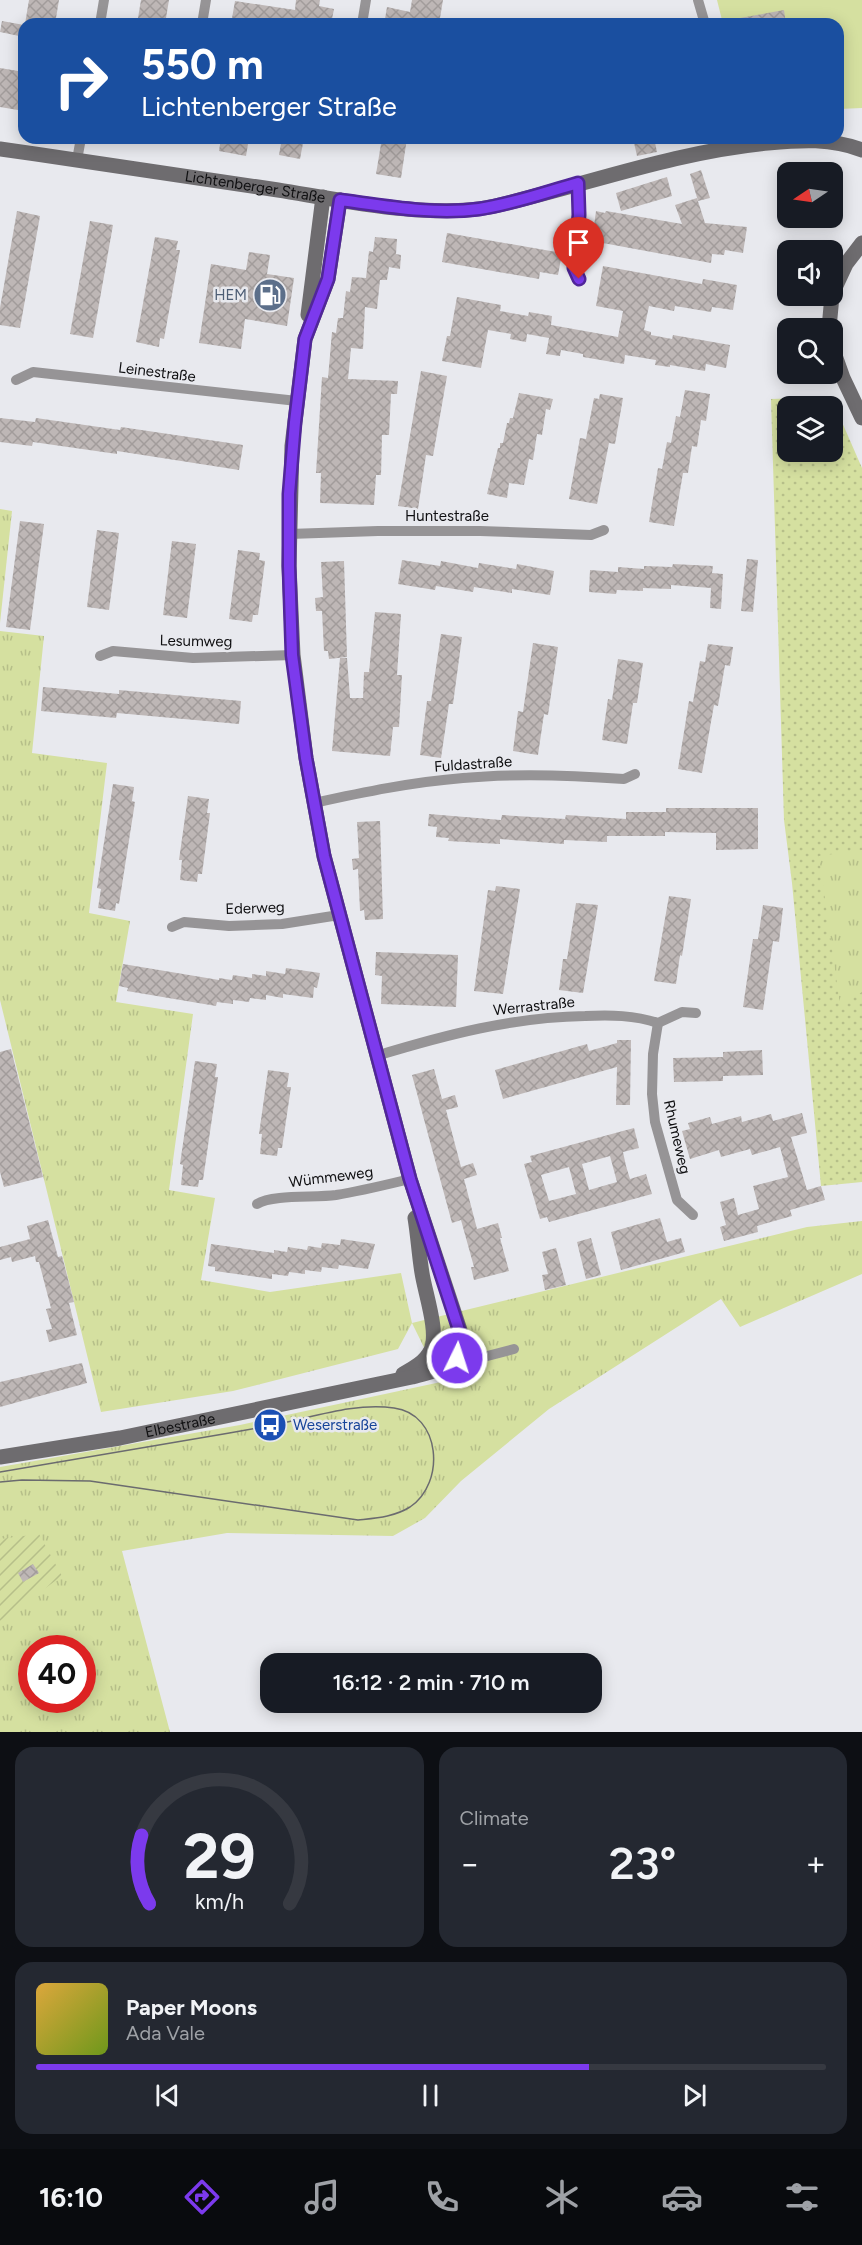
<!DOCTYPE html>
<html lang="en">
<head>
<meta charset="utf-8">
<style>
	body { margin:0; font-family:Figtree,sans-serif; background:#242831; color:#f1f3f6; height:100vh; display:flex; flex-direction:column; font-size:22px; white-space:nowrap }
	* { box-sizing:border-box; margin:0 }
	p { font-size:20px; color:#9ea1a6 }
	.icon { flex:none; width:33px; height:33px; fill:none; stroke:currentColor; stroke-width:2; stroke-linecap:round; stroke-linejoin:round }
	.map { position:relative; height:1732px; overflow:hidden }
	.side { display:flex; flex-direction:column; gap:15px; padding:15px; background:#0d0f14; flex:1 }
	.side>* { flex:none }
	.banner { position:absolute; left:18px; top:18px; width:826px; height:126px; border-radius:18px; box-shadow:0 3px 15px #0003; background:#1a4fa0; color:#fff; overflow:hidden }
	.needle { width:39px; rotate:257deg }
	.tools { position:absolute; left:777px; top:162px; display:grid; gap:12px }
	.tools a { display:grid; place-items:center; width:66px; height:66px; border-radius:12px; background:#171b24; box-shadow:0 3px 15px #0003; font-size:30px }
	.speed { position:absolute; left:18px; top:1635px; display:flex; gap:12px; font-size:30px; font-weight:700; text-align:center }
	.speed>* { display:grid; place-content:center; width:78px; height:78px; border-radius:50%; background:#171b24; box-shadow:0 3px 15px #0003; line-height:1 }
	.speed .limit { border:9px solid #d22; background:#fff; color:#111 }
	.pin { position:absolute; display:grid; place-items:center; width:51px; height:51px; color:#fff; margin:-62px -26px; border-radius:50% 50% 50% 0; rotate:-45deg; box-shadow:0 0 6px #0007 }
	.pin .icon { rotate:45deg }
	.me { position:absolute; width:66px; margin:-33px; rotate:4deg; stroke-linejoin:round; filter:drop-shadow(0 0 4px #0008) }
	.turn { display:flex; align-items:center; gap:21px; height:126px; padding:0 24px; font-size:27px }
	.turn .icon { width:78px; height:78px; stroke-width:2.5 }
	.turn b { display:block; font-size:42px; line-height:51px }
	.big { font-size:45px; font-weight:600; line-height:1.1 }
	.side .tile { flex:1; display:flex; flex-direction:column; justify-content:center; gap:9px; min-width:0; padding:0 21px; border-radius:18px; background:#242831 }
	.side .dial { align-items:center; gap:0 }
	.dial svg { height:156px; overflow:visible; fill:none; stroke:#363941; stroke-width:7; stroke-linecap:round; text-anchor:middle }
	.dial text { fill:#f1f3f6; stroke:none }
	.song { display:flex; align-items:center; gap:18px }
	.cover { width:72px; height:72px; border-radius:9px; background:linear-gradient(135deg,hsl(40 70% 55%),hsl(80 70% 35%)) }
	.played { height:6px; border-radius:3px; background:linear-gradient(90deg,#7c3aed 70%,#363941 70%) }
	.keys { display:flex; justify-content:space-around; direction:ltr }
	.heat { display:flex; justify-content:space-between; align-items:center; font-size:33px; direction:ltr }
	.side .tiles { flex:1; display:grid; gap:15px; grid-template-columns:1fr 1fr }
	.tile:last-child { grid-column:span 2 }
	.trip { position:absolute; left:260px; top:1653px; width:342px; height:60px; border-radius:18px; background:#171b24; box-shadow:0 3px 15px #0003; font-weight:600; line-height:60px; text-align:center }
	.menu { display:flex; height:96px; justify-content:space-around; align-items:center; background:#090b0e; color:#9ea1a6 }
	.menu .icon { width:42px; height:42px }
	.menu .selected { color:#7c3aed }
	.menu b { font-size:27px; color:#f1f3f6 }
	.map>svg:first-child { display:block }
	.grass { fill:url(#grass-dots); fill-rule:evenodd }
	.park { fill:url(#park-tufts); fill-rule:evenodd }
	.garden { fill:url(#garden-furrows) }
	.pitch { fill:#d5e0a0 }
	.building { fill:url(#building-cross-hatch); fill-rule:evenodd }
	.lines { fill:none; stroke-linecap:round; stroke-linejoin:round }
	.street { stroke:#969496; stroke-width:10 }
	.secondary { stroke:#6e6c6f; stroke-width:15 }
	.tram { stroke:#6b6b6f; stroke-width:1.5 }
	.route-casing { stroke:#51269a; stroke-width:15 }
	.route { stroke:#7c3aed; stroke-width:10 }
	.labels { text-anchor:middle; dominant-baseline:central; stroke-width:5; stroke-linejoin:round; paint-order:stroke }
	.street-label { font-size:15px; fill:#0f0f11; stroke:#e8e9ee }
	.service-label { font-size:15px; fill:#4e5e75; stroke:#e8e9ee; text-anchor:end }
	.transit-label { font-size:15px; fill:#164399; stroke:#e8e9ee; text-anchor:start }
</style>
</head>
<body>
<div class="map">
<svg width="862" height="1732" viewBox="0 0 862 1732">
	<defs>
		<pattern id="grass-dots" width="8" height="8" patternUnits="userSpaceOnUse" patternTransform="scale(1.5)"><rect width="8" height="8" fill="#d5e0a0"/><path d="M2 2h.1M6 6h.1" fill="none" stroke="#b6bf89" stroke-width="1.8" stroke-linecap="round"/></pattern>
		<pattern id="park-tufts" width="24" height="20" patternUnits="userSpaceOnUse" patternTransform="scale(1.5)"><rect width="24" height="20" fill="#d5e0a0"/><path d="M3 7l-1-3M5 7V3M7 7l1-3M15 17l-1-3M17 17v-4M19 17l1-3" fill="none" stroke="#b6bf89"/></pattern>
		<pattern id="garden-furrows" width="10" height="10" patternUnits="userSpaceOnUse" patternTransform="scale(1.5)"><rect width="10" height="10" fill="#d5e0a0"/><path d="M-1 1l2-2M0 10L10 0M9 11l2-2" fill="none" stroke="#b6bf89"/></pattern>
		<pattern id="building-cross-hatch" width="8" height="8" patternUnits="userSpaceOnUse" patternTransform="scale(1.5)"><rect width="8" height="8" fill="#beb7b6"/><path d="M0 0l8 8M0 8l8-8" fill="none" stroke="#a29c9b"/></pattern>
	</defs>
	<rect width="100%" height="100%" fill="#e8e9ee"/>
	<path class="grass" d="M831,397L862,468V1182L821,1186L792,883L784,820L771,399ZM788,406H832V452H788Z"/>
	<g class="park">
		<path d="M0,509L12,511L0,623Z"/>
		<path d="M0,631L44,636L32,753L107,763L89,913L130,921L116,1002L193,1014L169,1190L215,1198L201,1280L270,1292L401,1273L412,1323L807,1227L862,1221V1274L740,1327L721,1299L549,1409L461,1481L425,1518L393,1536L227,1533L122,1551L170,1732H0V1467L240,1425L441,1382L412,1323L398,1349L233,1391L101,1412L0,1000ZM32,1648H82V1700H32Z"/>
		<path d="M862,850V992L840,1005L819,856Z"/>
	</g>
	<path class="garden" d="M39,1534L62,1576L0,1621V1539Z"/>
	<path class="pitch" d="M717,0H862V108L839,109L838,24H723Z"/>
	<g class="building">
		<path d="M29,0H59L55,24H25Z"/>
		<path d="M141,0H169L165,24H137Z"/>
		<path d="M296,0H320L319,6L334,9L331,24H231L235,1L295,10Z"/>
		<path d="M412,0H443L439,24H396V21L385,19L387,7L410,12Z"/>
		<path d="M784,10L786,24H741L740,18Z"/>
		<path d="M2,21L24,25V37L0,32Z"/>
		<path d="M0,68L24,72V111L0,107Z"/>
		<path d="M221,138H249L246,156L219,151Z"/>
		<path d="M282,138H304L300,159L279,155Z"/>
		<path d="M382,138H407L401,178L376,174Z"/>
		<path d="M633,138H654L657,152L637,156Z"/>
		<path d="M701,170L710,198L698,201L690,174Z"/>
		<path d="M667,177L672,196L621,211L616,193Z"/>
		<path d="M697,198L705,223L747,227L743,253L725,250L724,255L712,254L711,263L592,241L596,211L605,213L606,211L682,224L675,205Z"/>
		<path d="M17,211L40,216L20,328L0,325V308Z"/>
		<path d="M90,221L113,225L93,338L70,334Z"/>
		<path d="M447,233L562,253L558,275L540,272L539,279L442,262Z"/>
		<path d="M155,237L178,241L176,250H180L164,339L160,338L159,347L136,342Z"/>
		<path d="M375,237L397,239L396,254L401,255L400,269L389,267L387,280H380L377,309L365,307L363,349L351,348L348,379L398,381L397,394H391L389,435H382L381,475H376L374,505L320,503L321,473H316L322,377L328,378L332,332L336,333L338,318H343L346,291L350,292L352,277L366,278L369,251L373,252Z"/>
		<path d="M249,252L270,255L267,274L294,278L287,326L245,319L241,349L199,343L211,264L246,270Z"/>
		<path d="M603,266L702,284L703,279L737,285L733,310L712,307L711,312L675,306L674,311L649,306L644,330L651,332V335L672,339L673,335L730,345L726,368L706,364L705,371L670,365V367L655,365L656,360L625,355L624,364L583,357V354L561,350L560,356L546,354L549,338L527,334L526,342L510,339L511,334L488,330L481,368L442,361L447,336H450L457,297L501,305L500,311L528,316L529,312L552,316L551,325L618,337L623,311L596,306Z"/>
		<path d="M421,371L447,376L433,456L426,455L418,509L398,506Z"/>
		<path d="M685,390L710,394L706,421L701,420L697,447L692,446L688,473H683L674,526L649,522L658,468L662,469L667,442L671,443L676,416L680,417Z"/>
		<path d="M519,393L553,399L550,410L546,409L542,435L537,434L533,460L529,459L524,485L509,483L507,498L487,494L498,448H500V443H503L507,423H509L510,418H513Z"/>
		<path d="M600,394L623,398L615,444L609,443L597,504L569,499L580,438L586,439L594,398L599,399Z"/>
		<path d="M0,418L35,422L36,418L120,430L121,427L243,445L239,470L117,451V454L33,442L32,446L0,442Z"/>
		<path d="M20,521L44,524L30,630L6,627Z"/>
		<path d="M97,530L119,533L109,610L87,607Z"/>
		<path d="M172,541L196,544L187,618L163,615Z"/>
		<path d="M238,550L260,553L259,560L265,561L258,615H253L252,622L229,619Z"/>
		<path d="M747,559L758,560L753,612L741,611Z"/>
		<path d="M402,560L440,566L441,561L478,568L479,563L516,569L517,564L554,571L550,595L512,589V593L474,587L473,592L436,586L435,590L398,584Z"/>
		<path d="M344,561L347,657L329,659L328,651H324L322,611H316L315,598L323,597L321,562Z"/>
		<path d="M673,564L713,566L712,573L723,574L721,609L710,608L711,588L671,585V589L643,588V591L617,590L616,594L589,592L590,570L618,572V567L644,569V566L672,567Z"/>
		<path d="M375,612L401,614L397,675H402L399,727H393L390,756L332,751L340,658H347L350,698H363L364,672H369Z"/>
		<path d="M441,634L462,637L453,704H449L441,758L420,755L427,701H431Z"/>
		<path d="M533,643L558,647L548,715L544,714L538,755L513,751L518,711L523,712Z"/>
		<path d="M708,644L733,647L730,666L725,665L718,706L714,705L702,773L678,769L689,701L693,702L700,661L705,662Z"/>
		<path d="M618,659L643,663L637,703H633L627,744L602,740L608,699L612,700Z"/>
		<path d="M43,687L119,694V690L241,701L239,724L117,713L116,718L41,711Z"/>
		<path d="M113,784L134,787L132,801L135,802L119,904L116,903L115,911L98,908L101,889L97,888Z"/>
		<path d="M188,796L209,799L207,813H210L204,859L202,874H198L197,882L180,880L182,860H179Z"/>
		<path d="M666,808H758V849L716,850V833L665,832V836H607V842L564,840V844L500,839V844L448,841L449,838L436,837L437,827L428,826L429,814L501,820L502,815L565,819L566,815L626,819V812H666Z"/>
		<path d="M380,821L383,919L365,920L364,910L360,911L358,869L353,870L352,859L359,858L357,822Z"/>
		<path d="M496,886L520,889L503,994L474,991L488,890L495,891Z"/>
		<path d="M669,896L691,899L682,956L680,955L676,984L654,981Z"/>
		<path d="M576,903L598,905L583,993L559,990L563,959H567Z"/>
		<path d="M763,905L783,908L779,942L773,941L763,1010L743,1007L753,939H758Z"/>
		<path d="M376,952L458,955L456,1007L381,1004L382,976L375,975Z"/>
		<path d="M123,964L219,980V978L232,980L233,975L252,978V974L266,976V971L285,974L286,968L320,973L317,988L314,987L313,998L283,994V998L266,995V1000L250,998L249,1002L233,1000V1004L217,1002L216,1006L127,991L128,988L119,986Z"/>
		<path d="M617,1040H631L630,1105H616L617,1067L503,1099L495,1070L587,1044L589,1051L617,1043Z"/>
		<path d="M11,1049L43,1177L4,1187L0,1172V1052Z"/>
		<path d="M762,1050L763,1075L723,1076V1081L674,1082L673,1058L723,1057V1052Z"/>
		<path d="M195,1061L217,1064L215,1077H218L203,1180H199L198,1187L181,1185L183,1165L180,1164Z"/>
		<path d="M434,1069L442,1099L455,1095L458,1107L446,1110L461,1167L473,1163L477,1175L464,1179L477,1229L498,1223L502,1238H500L509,1271L474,1280L471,1267H474L461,1220L452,1223L412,1075Z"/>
		<path d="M268,1070L289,1073L287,1087H291L282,1148H278L277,1156L260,1154L262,1134H259Z"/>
		<path d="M802,1113L807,1133L791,1137L807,1190L821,1186L825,1200L790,1210L792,1216L757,1226L758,1232L724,1241L720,1227L726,1225L720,1202L734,1198L738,1215L759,1209L753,1186L788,1177L780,1147L752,1155L750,1149L721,1157L719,1150L690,1159L682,1131L690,1129L688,1123L710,1117L712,1124L741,1116L742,1122L771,1114L773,1121Z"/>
		<path d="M634,1128L639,1148L623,1152L626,1166L630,1179L646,1174L652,1194L549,1222L547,1217L540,1219L524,1164L532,1162L530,1156ZM610,1156L617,1182L589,1190L582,1164ZM569,1167L576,1194L549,1201L541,1175Z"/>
		<path d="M660,1218L667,1242L681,1238L685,1252L621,1270L611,1232Z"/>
		<path d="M48,1220L58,1257L62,1256L74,1302L69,1303L77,1335L49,1342L46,1330L52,1329L46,1309L51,1308L39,1262H36L35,1256L12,1262L11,1257L0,1260V1247L30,1239L27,1226Z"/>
		<path d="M591,1238L601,1275L586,1279L577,1242Z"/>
		<path d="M341,1239L375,1244L368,1269L339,1265L338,1269L322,1267L321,1272L305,1270V1274L289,1272L288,1276L272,1274V1279L215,1271V1267L208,1266L211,1244L274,1253V1250L287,1252L288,1247L307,1250L308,1246L321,1248L322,1243L340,1245Z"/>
		<path d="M556,1248L566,1285L545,1290L542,1275L548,1274L542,1252Z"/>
		<path d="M82,1363L87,1383L0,1407V1382Z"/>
		<path d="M33,1564L39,1573L23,1582L18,1573Z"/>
	</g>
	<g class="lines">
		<g class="street">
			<path d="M698,0L705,24"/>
			<path d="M100,24L104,0"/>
			<path d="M202,24L206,0"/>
			<path d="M362,24L366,0"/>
			<path d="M77,160L81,138"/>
			<path d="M578,183L579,215L574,268L579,279"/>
			<path d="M16,380L33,372L297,401"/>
			<path d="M289,534L378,531H480L591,535L604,530"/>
			<path d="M100,656L113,651L193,658L293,655"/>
			<path d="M314,803C364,792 413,782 463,778C517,773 570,775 624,779L635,774"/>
			<path d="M172,927L184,922L229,926L282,924L339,915"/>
			<path d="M658,1023L653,1054L652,1094L655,1122L677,1200L693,1215"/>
			<path d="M376,1056C445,1035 513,1017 585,1016C611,1015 634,1015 658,1023L682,1012L696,1013"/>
			<path d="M257,1204C273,1194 314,1198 336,1195C361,1191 385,1185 410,1179"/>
			<path d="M449,1366L514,1349"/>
		</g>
		<g class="secondary">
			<path id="s1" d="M0,149C93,162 186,176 278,190C341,200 433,220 495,206C586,185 674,152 768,143C801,140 831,138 862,150"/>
			<path d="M832,294L846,264L862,243"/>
			<path d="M308,315L323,197"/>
			<path d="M829,328L832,296"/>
			<path d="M832,347L843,378L862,418"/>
			<path d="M403,1374C414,1368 425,1362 431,1350C439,1332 425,1293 422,1273C419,1255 418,1236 415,1218"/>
			<path id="s2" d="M0,1457L120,1438L412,1377C445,1367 462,1371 460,1330L410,1179L324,856L306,758L293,655L289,566L292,446L305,339L328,279L340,200"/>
		</g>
		<path class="tram" d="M0,1472C90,1457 179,1442 268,1426C309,1419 352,1402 394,1408C441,1414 446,1483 410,1507C394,1517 376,1518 358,1520L90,1481L22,1480L0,1482"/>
	</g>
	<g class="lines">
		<g class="route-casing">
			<path id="route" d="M457,1358L461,1347L459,1330L410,1179L324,856L306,758L292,655L289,566V494L295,422L305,339L328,279L340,200C385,206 434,215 479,209C513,204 546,192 578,183L579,215L574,268L579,279"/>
		</g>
		<use href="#route" class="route"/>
	</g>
	<defs>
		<g id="fuel-disc" transform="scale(1.725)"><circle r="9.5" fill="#5c6f8a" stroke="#e8e9ee"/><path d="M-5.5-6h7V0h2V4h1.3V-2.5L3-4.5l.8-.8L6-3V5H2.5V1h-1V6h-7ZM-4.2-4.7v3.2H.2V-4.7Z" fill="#fff"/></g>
		<g id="bus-disc" transform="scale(1.725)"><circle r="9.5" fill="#1a4fb4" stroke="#e8e9ee"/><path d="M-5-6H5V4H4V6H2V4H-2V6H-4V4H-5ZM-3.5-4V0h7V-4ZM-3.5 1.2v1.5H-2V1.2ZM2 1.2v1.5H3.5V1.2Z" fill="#fff"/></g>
	</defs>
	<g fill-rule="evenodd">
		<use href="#fuel-disc" x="270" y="295"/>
		<use href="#bus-disc" x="270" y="1425"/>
	</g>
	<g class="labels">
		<g class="street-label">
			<text stroke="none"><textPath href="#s1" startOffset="258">Lichtenberger Straße</textPath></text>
			<text transform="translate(157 372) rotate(7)">Leinestraße</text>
			<text x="447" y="516">Huntestraße</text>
			<text transform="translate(196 641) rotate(1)">Lesumweg</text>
			<text transform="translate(473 764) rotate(-4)">Fuldastraße</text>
			<text transform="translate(255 908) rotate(-2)">Ederweg</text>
			<text transform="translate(534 1006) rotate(-6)">Werrastraße</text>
			<text transform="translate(677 1137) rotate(77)">Rhumeweg</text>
			<text transform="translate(331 1177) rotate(-7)">Wümmeweg</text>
			<text stroke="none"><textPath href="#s2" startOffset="183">Elbestraße</textPath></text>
		</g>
		<g class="service-label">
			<text x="247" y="295">HEM</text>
		</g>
		<g class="transit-label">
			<text x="293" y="1425">Weserstraße</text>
		</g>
	</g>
</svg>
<div class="tools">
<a><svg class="needle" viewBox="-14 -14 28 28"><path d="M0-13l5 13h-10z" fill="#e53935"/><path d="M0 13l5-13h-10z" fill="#9ea1a6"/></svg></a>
<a><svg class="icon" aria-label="sound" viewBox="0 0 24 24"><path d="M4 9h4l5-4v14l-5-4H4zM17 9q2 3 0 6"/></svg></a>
<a><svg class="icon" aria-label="search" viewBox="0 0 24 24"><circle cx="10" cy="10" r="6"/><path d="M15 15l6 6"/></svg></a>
<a><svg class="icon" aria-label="layers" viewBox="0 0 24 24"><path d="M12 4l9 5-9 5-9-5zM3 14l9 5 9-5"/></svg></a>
</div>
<div class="speed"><div class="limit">40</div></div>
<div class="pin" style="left:579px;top:279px;background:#d93025"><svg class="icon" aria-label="arrive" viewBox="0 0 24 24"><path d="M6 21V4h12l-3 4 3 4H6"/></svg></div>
<svg class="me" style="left:457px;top:1358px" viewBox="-20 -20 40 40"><circle r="17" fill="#7c3aed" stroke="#fff" stroke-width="3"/><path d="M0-11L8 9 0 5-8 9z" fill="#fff"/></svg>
<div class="trip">16:12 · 2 min · 710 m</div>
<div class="banner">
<div class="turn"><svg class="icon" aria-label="right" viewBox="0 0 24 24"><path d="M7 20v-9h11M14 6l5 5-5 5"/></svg><div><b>550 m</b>Lichtenberger Straße</div></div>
</div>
</div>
<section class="side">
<div class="tiles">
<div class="tile dial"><svg viewBox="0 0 100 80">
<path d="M14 69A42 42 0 1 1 86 69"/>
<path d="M14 69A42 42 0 0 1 10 34" stroke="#7c3aed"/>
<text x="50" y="56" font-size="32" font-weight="700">29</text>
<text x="50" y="72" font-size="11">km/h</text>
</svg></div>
<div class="tile"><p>Climate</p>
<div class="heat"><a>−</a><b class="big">23°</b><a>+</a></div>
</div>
<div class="tile">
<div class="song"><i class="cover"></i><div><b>Paper Moons</b><p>Ada Vale</p></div></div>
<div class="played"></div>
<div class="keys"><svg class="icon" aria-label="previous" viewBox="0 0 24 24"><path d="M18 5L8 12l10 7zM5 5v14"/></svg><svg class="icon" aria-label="pause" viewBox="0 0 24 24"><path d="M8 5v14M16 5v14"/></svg><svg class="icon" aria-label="next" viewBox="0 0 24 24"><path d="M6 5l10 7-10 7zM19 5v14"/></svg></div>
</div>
</div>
</section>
<nav class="menu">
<b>16:10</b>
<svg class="icon selected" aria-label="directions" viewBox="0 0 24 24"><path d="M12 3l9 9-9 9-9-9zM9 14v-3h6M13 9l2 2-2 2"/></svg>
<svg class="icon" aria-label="music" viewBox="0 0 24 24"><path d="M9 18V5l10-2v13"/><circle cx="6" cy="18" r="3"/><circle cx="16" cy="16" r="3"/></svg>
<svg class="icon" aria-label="phone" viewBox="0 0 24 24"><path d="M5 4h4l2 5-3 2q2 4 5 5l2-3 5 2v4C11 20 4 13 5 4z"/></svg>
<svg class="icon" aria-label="climate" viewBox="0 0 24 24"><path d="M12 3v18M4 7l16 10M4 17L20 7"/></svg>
<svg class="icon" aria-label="car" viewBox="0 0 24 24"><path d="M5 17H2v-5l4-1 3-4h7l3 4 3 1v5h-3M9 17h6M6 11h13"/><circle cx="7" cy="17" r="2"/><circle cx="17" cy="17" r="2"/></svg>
<svg class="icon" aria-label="filters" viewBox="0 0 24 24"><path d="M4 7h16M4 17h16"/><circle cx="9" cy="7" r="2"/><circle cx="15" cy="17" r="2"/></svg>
</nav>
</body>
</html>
